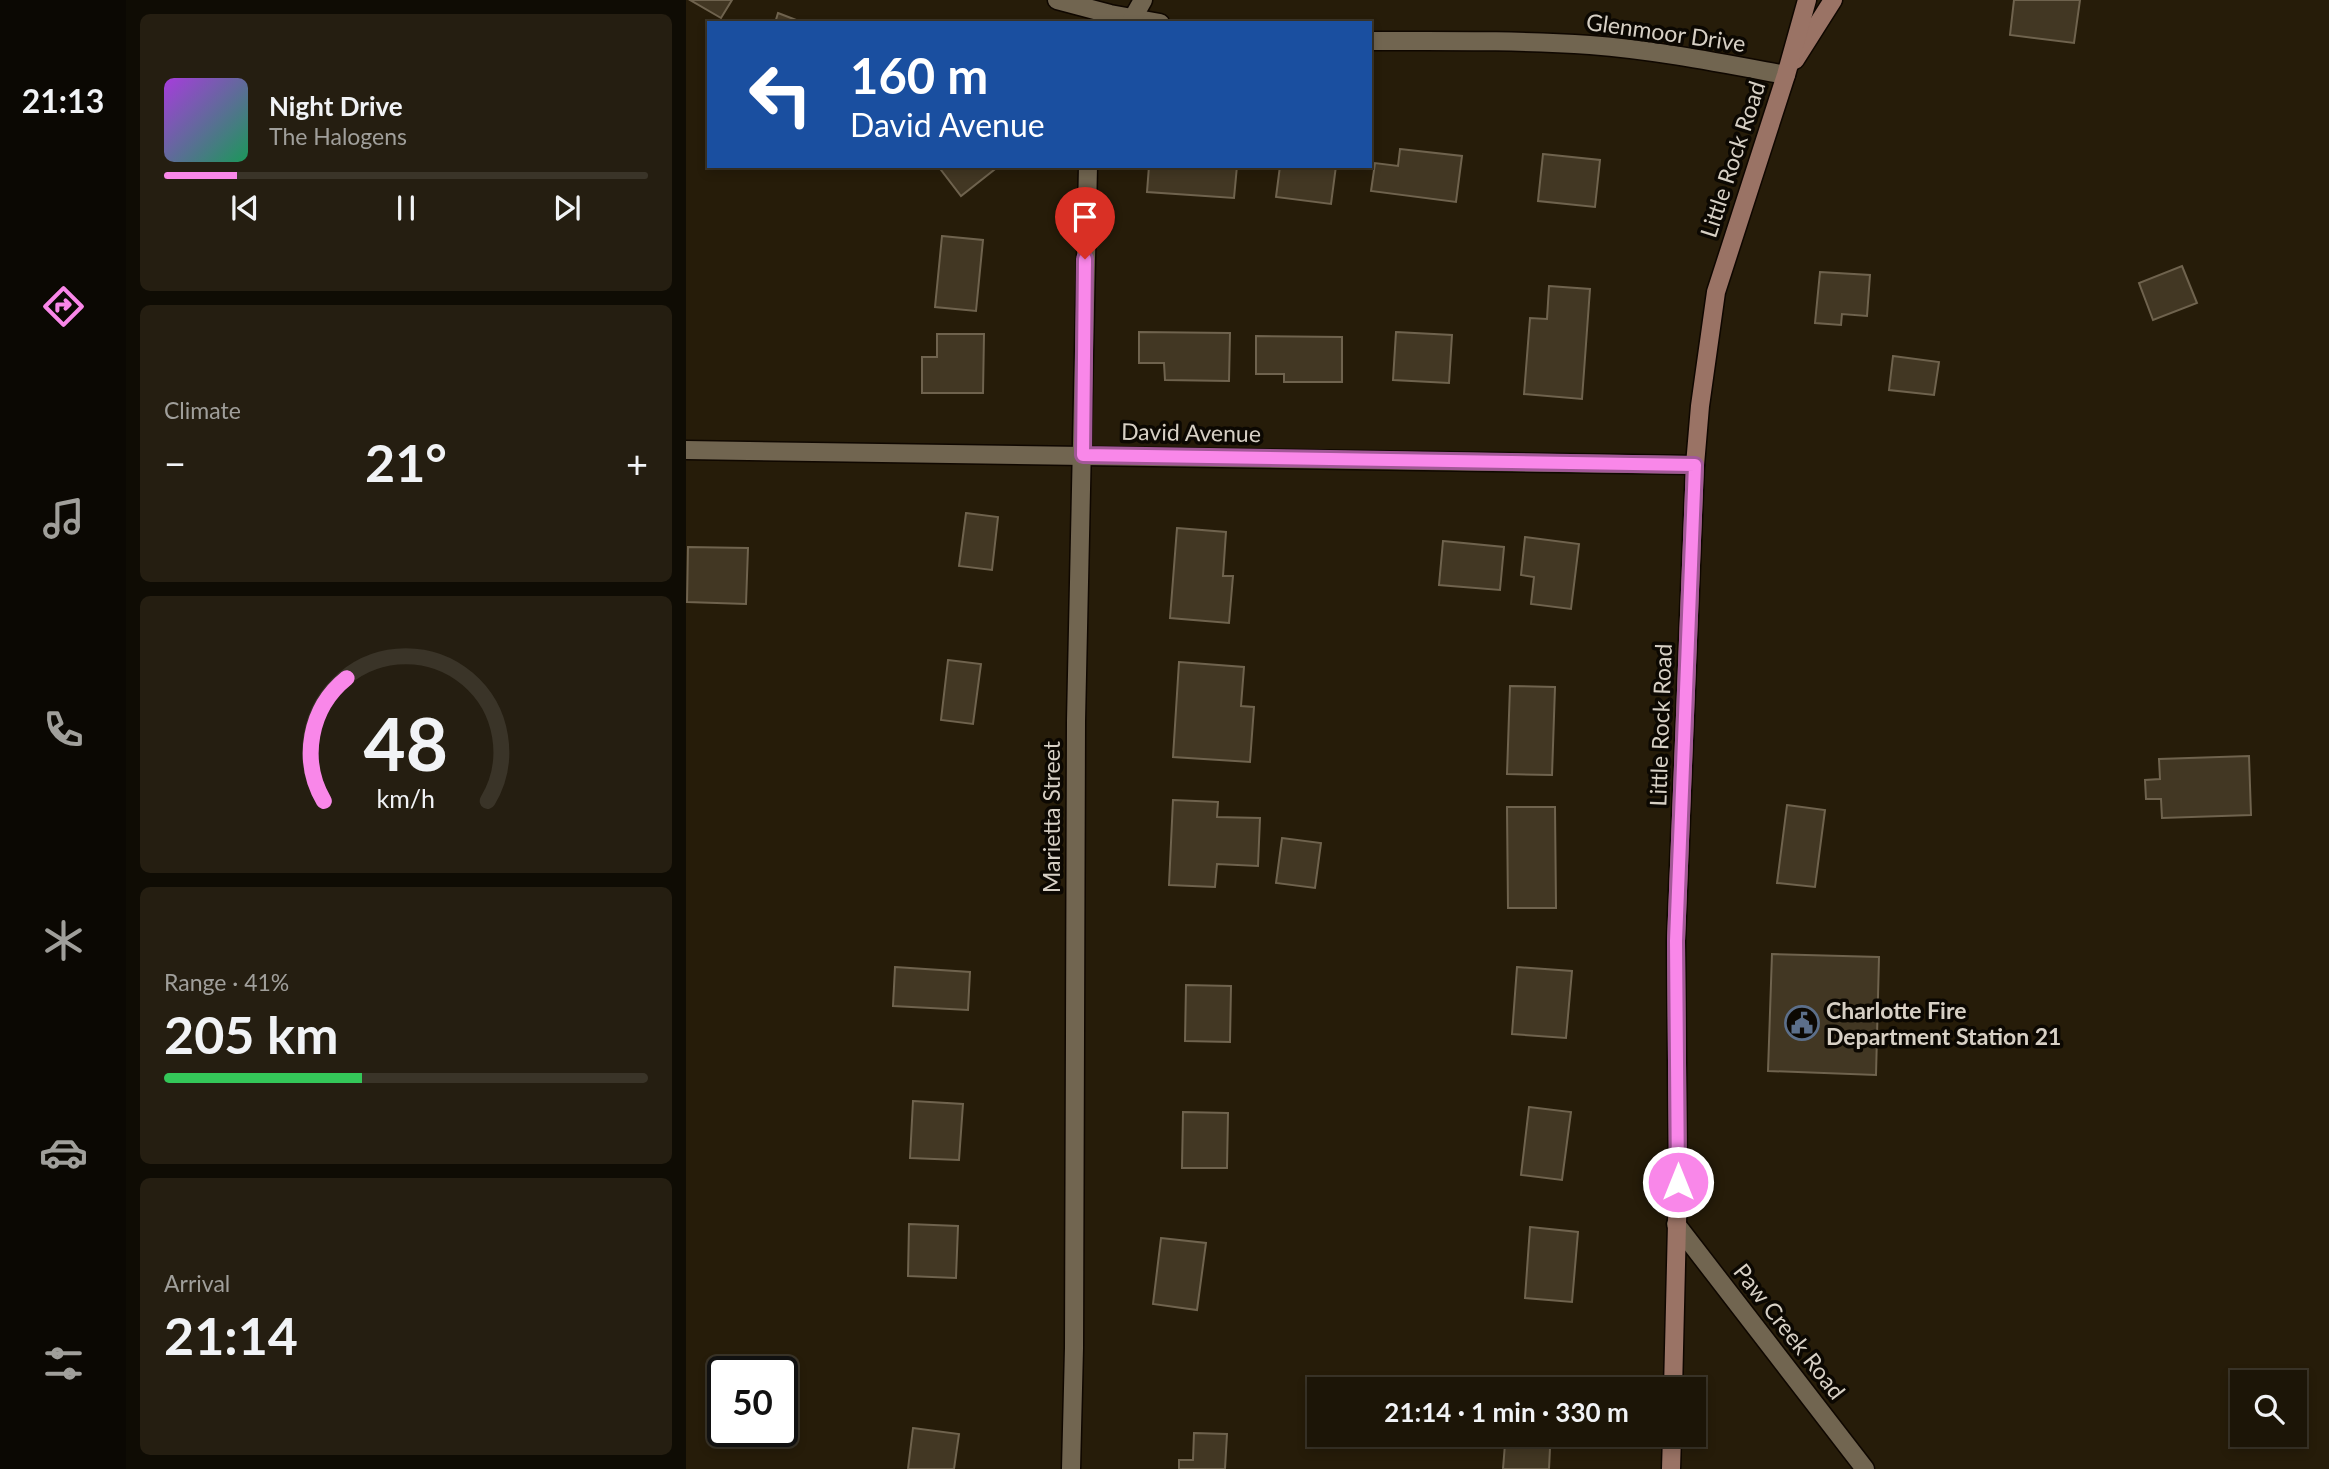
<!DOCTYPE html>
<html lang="en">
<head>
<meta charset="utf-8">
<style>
	body { margin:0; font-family:Lato,sans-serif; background:#251e11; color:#f1f3f6; height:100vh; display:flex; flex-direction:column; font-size:26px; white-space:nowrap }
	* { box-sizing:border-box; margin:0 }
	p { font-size:23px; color:#a09f9b }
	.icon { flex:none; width:38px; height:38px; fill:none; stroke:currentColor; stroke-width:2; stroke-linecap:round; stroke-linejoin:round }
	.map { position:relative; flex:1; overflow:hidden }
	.details { display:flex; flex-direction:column; gap:14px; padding:14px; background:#0f0c04; width:560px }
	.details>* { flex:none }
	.guide { position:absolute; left:21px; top:21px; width:665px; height:147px; border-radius:0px; box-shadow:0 4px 10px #0003,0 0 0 2px #3a3428; background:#1a4fa0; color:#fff; overflow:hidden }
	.buttons { position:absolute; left:1544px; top:1370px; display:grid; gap:14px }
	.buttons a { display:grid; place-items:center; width:77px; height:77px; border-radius:0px; background:#1c1507; box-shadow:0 4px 10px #0003,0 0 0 2px #3a3428; font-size:35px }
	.speed { position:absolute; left:21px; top:1356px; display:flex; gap:14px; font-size:35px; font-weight:700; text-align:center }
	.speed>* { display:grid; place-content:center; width:91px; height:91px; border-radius:50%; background:#1c1507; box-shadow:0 4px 10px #0003,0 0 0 2px #3a3428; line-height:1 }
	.speed .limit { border:4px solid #111; border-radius:10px; background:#fff; color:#111 }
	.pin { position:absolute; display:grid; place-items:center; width:60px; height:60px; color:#fff; margin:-72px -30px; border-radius:50% 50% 50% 0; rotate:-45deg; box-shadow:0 0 7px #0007 }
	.pin .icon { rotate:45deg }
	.me { position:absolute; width:77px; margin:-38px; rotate:0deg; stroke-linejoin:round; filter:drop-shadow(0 0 5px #0008) }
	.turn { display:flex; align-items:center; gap:24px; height:147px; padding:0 28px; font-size:32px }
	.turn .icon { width:91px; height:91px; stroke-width:2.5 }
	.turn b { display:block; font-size:49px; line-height:60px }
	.big { font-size:52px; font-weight:700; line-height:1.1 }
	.details .card { flex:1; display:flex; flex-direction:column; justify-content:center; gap:10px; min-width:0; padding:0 24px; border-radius:10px; background:#251e11 }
	.details .dial { align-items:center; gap:0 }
	.dial svg { height:182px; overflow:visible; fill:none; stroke:#3a3428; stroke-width:7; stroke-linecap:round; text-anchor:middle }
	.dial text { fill:#f1f3f6; stroke:none }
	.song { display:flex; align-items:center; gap:21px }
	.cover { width:84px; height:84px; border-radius:10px; background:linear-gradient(135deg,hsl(280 70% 55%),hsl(150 70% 35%)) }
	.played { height:7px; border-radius:4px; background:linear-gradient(90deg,#f987e9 15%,#3a3428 15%) }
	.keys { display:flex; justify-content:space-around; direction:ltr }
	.heat { display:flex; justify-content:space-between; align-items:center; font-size:38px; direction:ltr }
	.charge { height:10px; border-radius:5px; background:linear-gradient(90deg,#34c759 41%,#3a3428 0) }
	.trip { position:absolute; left:621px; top:1377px; width:399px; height:70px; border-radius:0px; background:#1c1507; box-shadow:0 4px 10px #0003,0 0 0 2px #3a3428; font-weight:700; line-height:70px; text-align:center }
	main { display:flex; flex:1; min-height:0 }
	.dock { display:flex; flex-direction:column; width:126px; justify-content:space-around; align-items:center; background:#0b0803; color:#a09f9b }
	.dock .icon { width:49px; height:49px }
	.dock .selected { color:#f987e9 }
	.dock b { font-size:32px; color:#f1f3f6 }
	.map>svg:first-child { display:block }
	.building { fill:#423723; stroke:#6f634e; stroke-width:2 }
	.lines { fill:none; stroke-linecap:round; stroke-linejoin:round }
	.minor-casing { stroke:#0f0700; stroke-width:21 }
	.tertiary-casing { stroke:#0f0700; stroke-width:21 }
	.secondary-casing { stroke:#0f0700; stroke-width:21 }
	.minor { stroke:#716550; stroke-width:18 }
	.tertiary { stroke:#716550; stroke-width:18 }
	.secondary { stroke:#9a7365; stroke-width:18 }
	.route-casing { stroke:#a25897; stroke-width:18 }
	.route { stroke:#f987e9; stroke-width:12 }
	.labels { text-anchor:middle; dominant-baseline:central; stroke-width:7; stroke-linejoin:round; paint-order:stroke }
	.street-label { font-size:23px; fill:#d7d0c5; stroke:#0c0802 }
	.poi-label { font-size:23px; font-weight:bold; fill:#d7d0c5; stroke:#0c0802; text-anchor:start }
</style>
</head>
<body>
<main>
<nav class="dock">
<b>21:13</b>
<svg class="icon selected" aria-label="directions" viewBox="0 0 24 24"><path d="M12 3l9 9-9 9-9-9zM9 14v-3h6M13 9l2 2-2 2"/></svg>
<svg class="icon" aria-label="music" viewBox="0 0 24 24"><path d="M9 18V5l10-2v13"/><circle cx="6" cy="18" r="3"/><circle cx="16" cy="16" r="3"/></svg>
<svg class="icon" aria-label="phone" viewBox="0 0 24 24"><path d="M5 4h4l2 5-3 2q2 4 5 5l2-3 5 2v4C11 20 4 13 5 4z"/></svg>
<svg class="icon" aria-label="climate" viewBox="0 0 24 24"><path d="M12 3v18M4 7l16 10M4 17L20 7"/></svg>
<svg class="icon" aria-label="car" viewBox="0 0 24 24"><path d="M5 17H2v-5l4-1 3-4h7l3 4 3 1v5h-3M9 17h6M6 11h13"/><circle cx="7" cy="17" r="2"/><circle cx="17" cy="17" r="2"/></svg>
<svg class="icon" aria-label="filters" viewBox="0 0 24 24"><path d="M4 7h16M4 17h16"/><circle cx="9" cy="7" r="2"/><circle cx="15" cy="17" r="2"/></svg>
</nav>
<section class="details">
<div class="card">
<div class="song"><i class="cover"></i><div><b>Night Drive</b><p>The Halogens</p></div></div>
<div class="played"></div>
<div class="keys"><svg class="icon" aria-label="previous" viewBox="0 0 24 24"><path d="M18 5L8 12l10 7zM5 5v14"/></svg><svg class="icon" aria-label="pause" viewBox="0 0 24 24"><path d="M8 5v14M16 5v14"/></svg><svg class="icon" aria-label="next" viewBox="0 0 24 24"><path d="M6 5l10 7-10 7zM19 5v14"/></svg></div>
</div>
<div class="card"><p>Climate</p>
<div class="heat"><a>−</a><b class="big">21°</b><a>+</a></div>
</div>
<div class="card dial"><svg viewBox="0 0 100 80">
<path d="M14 69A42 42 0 1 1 86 69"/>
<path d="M14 69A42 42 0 0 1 24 15" stroke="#f987e9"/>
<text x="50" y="56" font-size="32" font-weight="700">48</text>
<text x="50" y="72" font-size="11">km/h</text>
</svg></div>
<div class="card"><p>Range · 41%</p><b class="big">205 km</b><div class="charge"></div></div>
<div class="card"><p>Arrival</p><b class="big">21:14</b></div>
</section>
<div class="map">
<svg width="1643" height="1469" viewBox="0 0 1643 1469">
	<rect width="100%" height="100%" fill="#261c09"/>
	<g class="building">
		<path d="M4,0H46L35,18Z"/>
		<path d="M1328,0H1394L1388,43L1324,35Z"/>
		<path d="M92,13L118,23H89Z"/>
		<path d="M714,149L776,156L770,202L685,191L689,163L712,166Z"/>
		<path d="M857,154L914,160L909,207L852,201Z"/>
		<path d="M252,166H313L275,196Z"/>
		<path d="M463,166H551L548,198L461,192Z"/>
		<path d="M594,166H650L645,204L590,197Z"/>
		<path d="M256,236L297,240L290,311L249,307Z"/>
		<path d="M1496,266L1511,303L1467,320L1453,283Z"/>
		<path d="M1134,272L1184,275L1181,316L1156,314L1155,325L1129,323Z"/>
		<path d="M863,286L904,289L896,399L838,394L844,318L861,319Z"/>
		<path d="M453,332L544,333L543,381L479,380L478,363H453Z"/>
		<path d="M710,332L766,335L763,383L707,380Z"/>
		<path d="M251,334H298L297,393H236V357H251Z"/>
		<path d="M570,336L656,337V382H598V374H570Z"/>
		<path d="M1207,356L1253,362L1248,395L1203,390Z"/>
		<path d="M280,513L312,517L306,570L273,566Z"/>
		<path d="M491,528L540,532L537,576H547L543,623L484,618Z"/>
		<path d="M839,537L893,544L885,609L845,604L848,577L835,575Z"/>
		<path d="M757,541L818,547L814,590L753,585Z"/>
		<path d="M2,547L62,548L60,604L1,602Z"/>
		<path d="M262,660L295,664L287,724L255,720Z"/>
		<path d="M493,662L558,667L555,706L568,707L564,762L487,757Z"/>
		<path d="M824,686L869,687L866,775L821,774Z"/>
		<path d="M1563,756L1565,815L1476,818L1475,799H1460L1459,780L1474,779L1473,759Z"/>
		<path d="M487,800L532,802L531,817L574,818L572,866L531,864L529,887L483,885Z"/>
		<path d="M1101,805L1139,810L1129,887L1091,883Z"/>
		<path d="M821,807H869L870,908H822Z"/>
		<path d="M596,838L635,843L629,888L590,883Z"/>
		<path d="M1086,954L1193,957L1190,1075L1082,1071Z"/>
		<path d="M209,967L284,972L282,1010L207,1006Z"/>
		<path d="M831,967L886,971L880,1038L826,1034Z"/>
		<path d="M500,985L545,986L544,1042L499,1041Z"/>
		<path d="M227,1101L277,1104L273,1160L224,1158Z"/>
		<path d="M843,1107L885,1112L876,1180L835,1175Z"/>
		<path d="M497,1112L542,1113L541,1168H496Z"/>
		<path d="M223,1224L272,1226L270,1278L222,1276Z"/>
		<path d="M844,1227L892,1232L886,1302L839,1298Z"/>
		<path d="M475,1238L520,1243L511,1310L467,1304Z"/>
		<path d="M227,1428L273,1434L268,1469H222Z"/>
		<path d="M508,1433L541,1434L539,1469H493V1460H507Z"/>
		<path d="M819,1444L864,1448L863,1469H817Z"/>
	</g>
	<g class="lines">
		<g class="minor-casing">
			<g id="minor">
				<path d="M371,0L424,14L474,23"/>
				<path d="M444,23L457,0"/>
				<path d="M684,41C758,41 831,40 904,45C970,50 1035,63 1100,75"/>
				<path d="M0,450L1009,465"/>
				<path d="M385,1469L388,1348L390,721L402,166"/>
			</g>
		</g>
		<g class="tertiary-casing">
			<path id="tertiary" d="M990,1224L1179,1469"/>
		</g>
		<g class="secondary-casing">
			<g id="secondary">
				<path d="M1109,60L1147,0"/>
				<path d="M987,1390L992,1182L990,941L1009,465L1014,406L1030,292L1100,75L1121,0"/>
				<path d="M985,1469L986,1435"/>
			</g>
		</g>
		<use href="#minor" class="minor"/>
		<use href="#tertiary" class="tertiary"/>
		<use href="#secondary" class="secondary"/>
	</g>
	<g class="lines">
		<g class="route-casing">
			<path id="route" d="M399,259L397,455L1009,465L990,941L992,1182"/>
		</g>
		<use href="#route" class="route"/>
	</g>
	<defs>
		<g id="civic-ring" transform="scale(1.75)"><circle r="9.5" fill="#0c0802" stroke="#5c6f8a" stroke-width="1.5"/><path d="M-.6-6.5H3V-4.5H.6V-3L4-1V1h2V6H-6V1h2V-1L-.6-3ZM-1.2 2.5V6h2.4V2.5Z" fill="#5c6f8a"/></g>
	</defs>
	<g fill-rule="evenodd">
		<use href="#civic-ring" x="1116" y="1023"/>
	</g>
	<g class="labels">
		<g class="street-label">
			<text transform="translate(980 32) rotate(8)">Glenmoor Drive</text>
			<text transform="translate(1046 159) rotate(-72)">Little Rock Road</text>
			<text transform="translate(505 432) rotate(1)">David Avenue</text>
			<text transform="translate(974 725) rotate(-88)">Little Rock Road</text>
			<text transform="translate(365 817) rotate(-90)">Marietta Street</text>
			<text transform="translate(1104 1331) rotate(52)">Paw Creek Road</text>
		</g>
		<g class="poi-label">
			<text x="1140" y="1010">Charlotte Fire<tspan x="1140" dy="26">Department Station 21</tspan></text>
		</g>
	</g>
</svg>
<div class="buttons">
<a><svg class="icon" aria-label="search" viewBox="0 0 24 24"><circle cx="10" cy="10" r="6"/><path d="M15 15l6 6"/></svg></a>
</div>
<div class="speed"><div class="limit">50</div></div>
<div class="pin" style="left:399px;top:259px;background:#d93025"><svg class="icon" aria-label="arrive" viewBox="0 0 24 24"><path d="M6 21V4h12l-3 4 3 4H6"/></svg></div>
<svg class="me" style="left:992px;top:1182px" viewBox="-20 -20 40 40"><circle r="17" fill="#f987e9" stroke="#fff" stroke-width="3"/><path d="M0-11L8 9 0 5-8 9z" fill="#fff"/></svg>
<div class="trip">21:14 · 1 min · 330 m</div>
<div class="guide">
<div class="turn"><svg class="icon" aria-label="left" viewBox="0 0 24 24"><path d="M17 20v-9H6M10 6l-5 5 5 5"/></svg><div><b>160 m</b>David Avenue</div></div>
</div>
</div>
</main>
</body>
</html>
